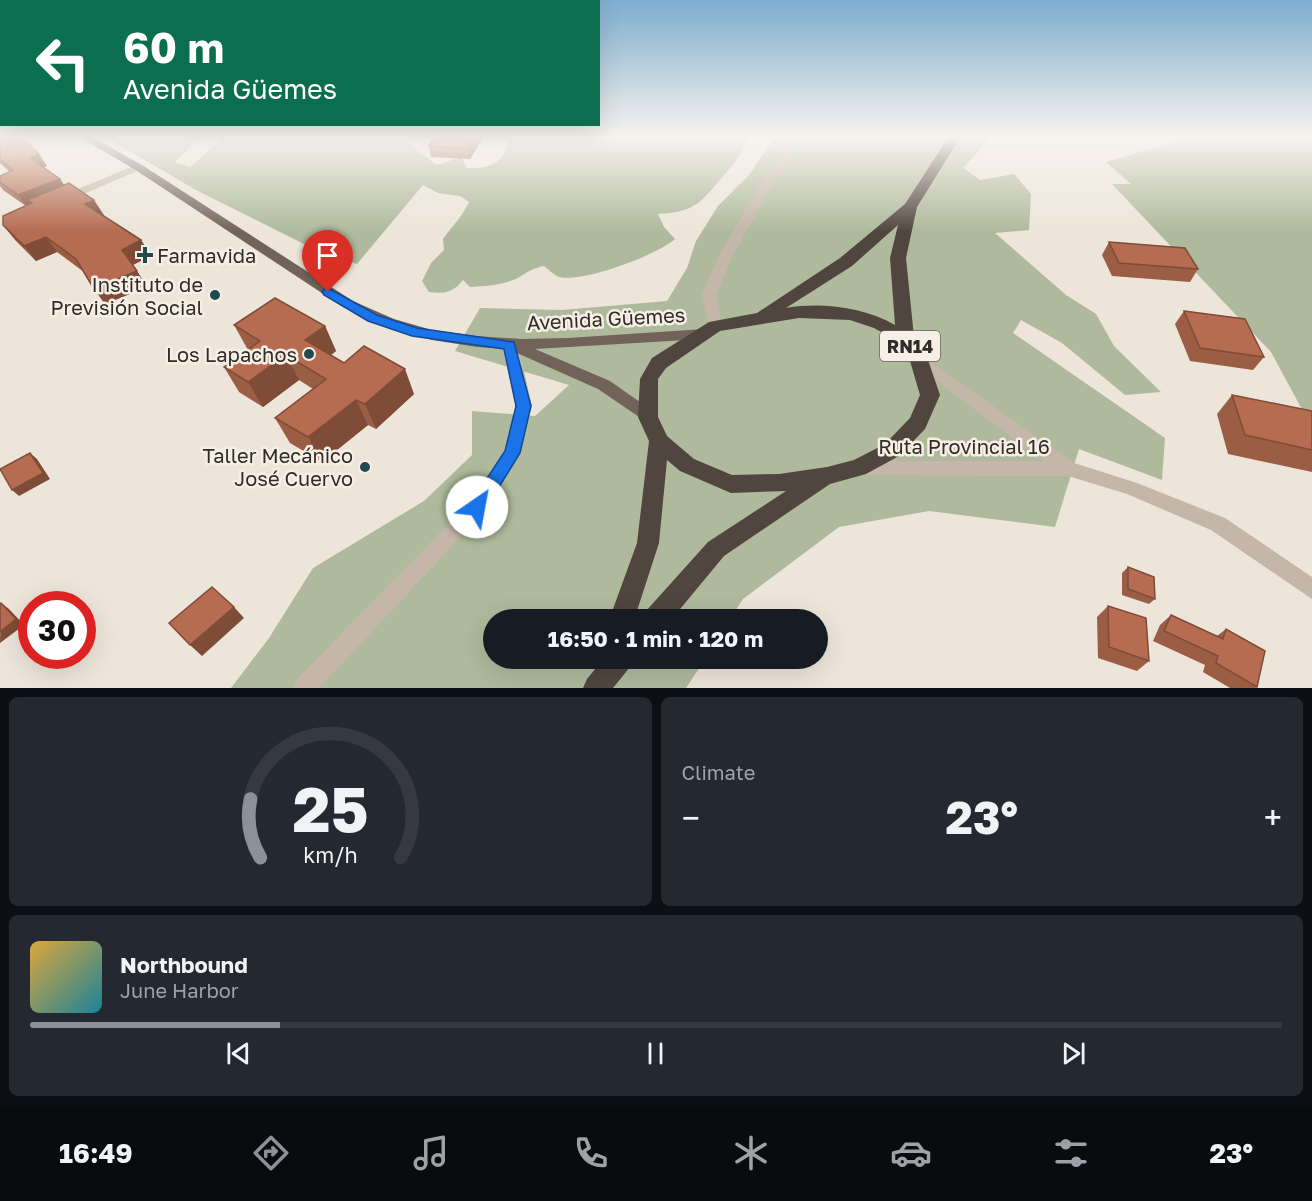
<!DOCTYPE html>
<html lang="en">
<head>
<meta charset="utf-8">
<style>
	body { margin:0; font-family:"Golos Text",sans-serif; background:#242831; color:#f1f3f6; height:100vh; display:flex; flex-direction:column; font-size:22px; white-space:nowrap }
	* { box-sizing:border-box; margin:0 }
	p { font-size:20px; color:#9ea1a6 }
	.icon { flex:none; width:33px; height:33px; fill:none; stroke:currentColor; stroke-width:2; stroke-linecap:round; stroke-linejoin:round }
	.map { position:relative; height:688px; overflow:hidden }
	.panel { display:flex; flex-direction:column; gap:9px; padding:9px; background:#0d0f14; flex:1 }
	.panel>* { flex:none }
	.banner { position:absolute; left:0px; top:0px; width:600px; height:126px; box-shadow:0 6px 24px #0002; background:#0b6e4f; color:#fff; overflow:hidden }
	.speed { position:absolute; left:18px; top:591px; display:flex; gap:12px; font-size:30px; font-weight:700; text-align:center }
	.speed>* { display:grid; place-content:center; width:78px; height:78px; border-radius:50%; background:#171b24; box-shadow:0 6px 24px #0002; line-height:1 }
	.speed .limit { border:9px solid #d22; background:#fff; color:#111 }
	.pin { position:absolute; display:grid; place-items:center; width:51px; height:51px; color:#fff; margin:-62px -26px; border-radius:50% 50% 50% 0; rotate:-45deg; box-shadow:0 0 6px #0007 }
	.pin .icon { rotate:45deg }
	.me { position:absolute; width:66px; margin:-33px; rotate:33deg; stroke-linejoin:round; filter:drop-shadow(0 0 4px #0008) }
	.turn { display:flex; align-items:center; gap:21px; height:126px; padding:0 24px; font-size:27px }
	.turn .icon { width:78px; height:78px; stroke-width:2.5 }
	.turn b { display:block; font-size:42px; line-height:51px }
	.big { font-size:45px; font-weight:700; line-height:1.1 }
	.panel .tile { flex:1; display:flex; flex-direction:column; justify-content:center; gap:9px; min-width:0; padding:0 21px; border-radius:9px; background:#242831 }
	.panel .dial { align-items:center; gap:0 }
	.dial svg { height:156px; overflow:visible; fill:none; stroke:#363941; stroke-width:7; stroke-linecap:round; text-anchor:middle }
	.dial text { fill:#f1f3f6; stroke:none }
	.song { display:flex; align-items:center; gap:18px }
	.cover { width:72px; height:72px; border-radius:9px; background:linear-gradient(135deg,hsl(40 70% 55%),hsl(190 70% 35%)) }
	.played { height:6px; border-radius:3px; background:linear-gradient(90deg,#8c9099 20%,#363941 20%) }
	.keys { display:flex; justify-content:space-around; direction:ltr }
	.heat { display:flex; justify-content:space-between; align-items:center; font-size:33px; direction:ltr }
	.panel .tiles { flex:1; display:grid; gap:9px; grid-template-columns:1fr 1fr }
	.tile:last-child { grid-column:span 2 }
	.trip { position:absolute; left:483px; top:609px; width:345px; height:60px; border-radius:30px; background:#171b24; box-shadow:0 6px 24px #0002; font-weight:700; line-height:60px; text-align:center }
	.dock { display:flex; height:96px; justify-content:space-around; align-items:center; background:#090b0e; color:#9ea1a6 }
	.dock .icon { width:42px; height:42px }
	.dock .on { color:#8c9099 }
	.dock b { font-size:27px; color:#f1f3f6 }
	.map>svg:first-child { display:block }
	.green { fill:#afba9c }
	.lines { fill:none; stroke-linecap:round; stroke-linejoin:round }
	.minor { fill:#c4b6a8; fill-rule:evenodd }
	.major { fill:#72635a; fill-rule:evenodd }
	.highway { fill:#51463f; fill-rule:evenodd }
	.wall { fill:#9c5d45 }
	.shaded-wall { fill:#7f4c38 }
	.building { fill:#b56c50; stroke:#7f4c38; stroke-width:1.5 }
	.route { fill:#1a73e8; stroke:#114b97; stroke-width:1.5 }
	.poi-dot { fill:#22494d; stroke:#f6efe6; stroke-width:2 }
	.labels { text-anchor:middle; dominant-baseline:central; stroke-width:5; stroke-linejoin:round; paint-order:stroke }
	.shield { fill:#f6efe6; stroke:#6d6660; stroke-width:1.5 }
	.shield-label { font-size:18px; font-weight:bold; fill:#322b27 }
	.poi-label { font-size:20px; fill:#322b27; stroke:#f6efe6; text-anchor:end }
	.street-label { font-size:20px; fill:#322b27; stroke:#f6efe6 }
</style>
</head>
<body>
<div class="map">
<svg width="1312" height="688" viewBox="0 0 1312 688">
	<rect width="100%" height="100%" fill="#ede5da"/>
	<g class="green">
		<path d="M104,136H171L192,145L175,162L190,167L226,136H401L411,146L437,165L461,157L467,168C493,169 504,162 511,136H748C743,152 735,163 724,175C701,202 696,212 658,214L664,227L675,239C657,255 583,283 559,277C554,275 548,269 544,266C533,268 527,272 518,278C504,285 485,286 470,287L463,280C453,293 444,294 429,292L422,281L431,263L444,250L443,239C452,226 463,216 469,202L460,196L438,193L423,185L357,264L306,245L196,190Z"/>
		<path d="M776,136H992L963,168L980,180L1014,174L1031,194L1029,230L995,233L1066,295L1096,314L1114,346L1161,392L1125,395L1062,343L1021,320L1013,333L1165,438L1162,480L1079,449L1055,527L929,511L839,527L743,599L730,619L494,620V658L705,659L686,688H231L269,638L313,568L424,501L472,455V411L535,416L569,385L455,351L480,308L562,310L667,301L687,268L696,241L718,206L749,175Z"/>
		<path d="M1190,136H1312V415H1305L1271,352L1112,184H1131L1106,162L1189,138Z"/>
	</g>
	<g class="lines">
		<g class="minor">
			<path d="M798,136H808L777,176L732,257L716,295L722,326L720,330H710L702,295L718,257L766,175Z"/>
			<path d="M138,164L144,167L142,169L67,201H59L57,198Z"/>
			<path d="M510,340L518,345L532,406L518,458L483,513L319,688H293L296,680L471,501L504,451L516,406L502,345Z"/>
			<path d="M919,354L1074,463L1137,483L1225,518L1312,577V599L1211,530L1127,494L1068,476L859,475L853,473L850,468L853,463L859,461H1044L914,364L911,360L914,356Z"/>
		</g>
		<path class="major" d="M78,136H90L142,165L353,301L394,319L432,330L477,336L522,339L568,338L704,329L711,334L704,339L535,349L610,381L654,412L656,417L654,422L648,423L598,389L508,349L477,347L432,340L384,326L343,307L134,169Z"/>
		<g class="highway">
			<path d="M949,136H961L917,207L906,258L914,337L928,360L940,395L925,429L899,456L866,474L830,484L724,556L671,620H643L646,611L708,542L786,491L731,493L680,471L667,460L659,543L634,620H609L637,543L649,441L638,417L640,379L652,358L709,322L757,313L840,258L905,204ZM898,225L890,258L895,325C863,307 822,302 786,308L852,266ZM799,318L850,320L874,328L899,342L910,361L920,395L910,418L885,444L854,460L827,467L779,474L732,475L694,459L667,436L658,417V379L666,368L720,331Z"/>
			<path d="M604,658H634L630,667L613,688H583L587,679Z"/>
		</g>
	</g>
	<g class="wall">
		<path d="M0,136L47,166L43,167L64,185L104,215H103L141,240L151,256L133,265L147,287L105,304L84,272L57,252L36,261L15,240L3,225L26,206L3,190L0,186V176L10,172L0,163Z"/>
		<path d="M188,136H207L199,140Z"/>
		<path d="M484,136L470,159L431,157L429,146Z"/>
		<path d="M1109,242L1198,269L1190,282L1112,276L1102,255Z"/>
		<path d="M1184,311L1264,357L1253,370L1190,361L1175,324Z"/>
		<path d="M234,325L325,326L336,351L331,355L344,363L414,394L376,429L368,425L322,462L290,443L275,418L313,389L299,380L263,407L239,392L224,367L248,350Z"/>
		<path d="M1232,395L1312,411V472L1228,454L1217,414Z"/>
		<path d="M1128,567L1155,599L1149,604L1122,595V573Z"/>
		<path d="M1108,606L1149,661L1137,671L1098,658L1097,617Z"/>
		<path d="M1171,615L1217,636L1226,629L1257,687L1255,688H1230L1203,672L1205,665L1153,641L1160,625Z"/>
	</g>
	<g class="shaded-wall">
		<path d="M197,136H207L199,140Z"/>
		<path d="M476,136H484L470,159L468,148Z"/>
		<path d="M39,154L47,166L37,169L30,158Z"/>
		<path d="M60,179L68,190L27,200L31,205L27,207L18,195Z"/>
		<path d="M94,200L104,215L95,219L85,204Z"/>
		<path d="M46,237L57,252L36,261L24,246Z"/>
		<path d="M141,240L151,256L132,265L122,250Z"/>
		<path d="M137,271L147,287L105,304L94,289Z"/>
		<path d="M325,326L336,351L317,365L305,340Z"/>
		<path d="M286,355L299,380L263,407L248,382Z"/>
		<path d="M405,369L414,394L376,429L365,404Z"/>
		<path d="M356,400L368,425L322,462L308,437Z"/>
		<path d="M30,453L37,459L50,479L19,496L12,490Z"/>
		<path d="M1,603L9,609L24,625L0,643Z"/>
		<path d="M234,607L244,618L202,656L190,645Z"/>
	</g>
	<g class="building">
		<path d="M0,136H20L39,154L30,158L60,179L18,195L0,182V176L13,170L0,159Z"/>
		<path d="M436,136H476L468,148L429,146Z"/>
		<path d="M69,183L94,200L85,204L141,240L122,250L137,271L94,289L76,259L46,237L24,246L3,225V216L32,203L27,200Z"/>
		<path d="M1109,242L1185,248L1198,269L1119,263Z"/>
		<path d="M275,298L325,326L305,340L344,363L364,346L405,369L365,404L356,400L308,437L275,418L326,379L286,355L248,382L224,367L260,341L234,325Z"/>
		<path d="M1184,311L1245,319L1264,357L1200,348Z"/>
		<path d="M1232,395L1312,411V450L1245,435Z"/>
		<path d="M30,453L43,473L12,490L0,469Z"/>
		<path d="M1128,567L1154,577L1155,599L1128,589Z"/>
		<path d="M212,587L234,607L190,645L169,623Z"/>
		<path d="M1,603L16,619L0,632V604Z"/>
		<path d="M1108,606L1146,618L1149,661L1109,647Z"/>
		<path d="M1171,615L1223,639L1226,629L1265,651L1257,687L1216,663L1218,656L1164,631Z"/>
	</g>
	<linearGradient id="sky" x2="0" y2="1"><stop stop-color="#7dadce"/><stop offset="0.59" stop-color="#f7f3ee"/><stop offset="1" stop-color="#f7f3ee" stop-opacity="0"/></linearGradient>
	<rect width="1312" height="232" fill="url(#sky)"/>
	<path class="route" d="M328,288L377,315L417,328L514,342L531,406L520,453L483,513L477,515L471,513L468,507L505,451L516,406L504,349L412,336L368,321L324,295L322,292L324,289Z"/>
	<g class="poi-dot">
		<path d="M142 246h6v6h6v6h-6v6h-6v-6h-6v-6h6z"/>
		<circle cx="215" cy="295" r="6"/>
		<circle cx="309" cy="354" r="6"/>
		<circle cx="365" cy="467" r="6"/>
	</g>
	<g class="labels">
		<rect class="shield" x="880" y="331" width="60" height="30" rx="4.5"/>
		<g class="shield-label">
			<text x="910" y="346">RN14</text>
		</g>
		<g class="poi-label">
			<text x="157" y="255" text-anchor="start">Farmavida</text>
			<text x="203" y="284">Instituto de<tspan x="203" dy="23">Previsión Social</tspan></text>
			<text x="297" y="354">Los Lapachos</text>
			<text x="353" y="455">Taller Mecánico<tspan x="353" dy="23">José Cuervo</tspan></text>
		</g>
		<g class="street-label">
			<text transform="translate(606 318) rotate(-3)">Avenida Güemes</text>
			<text x="964" y="446">Ruta Provincial 16</text>
		</g>
	</g>
</svg>
<div class="speed"><div class="limit">30</div></div>
<div class="pin" style="left:328px;top:292px;background:#d93025"><svg class="icon" aria-label="arrive" viewBox="0 0 24 24"><path d="M6 21V4h12l-3 4 3 4H6"/></svg></div>
<svg class="me" style="left:477px;top:507px" viewBox="-20 -20 40 40"><circle r="19" fill="#fff"/><path d="M0-13L10 11 0 6-10 11z" fill="#1a73e8"/></svg>
<div class="trip">16:50 · 1 min · 120 m</div>
<div class="banner">
<div class="turn"><svg class="icon" aria-label="left" viewBox="0 0 24 24"><path d="M17 20v-9H6M10 6l-5 5 5 5"/></svg><div><b>60 m</b>Avenida Güemes</div></div>
</div>
</div>
<section class="panel">
<div class="tiles">
<div class="tile dial"><svg viewBox="0 0 100 80">
<path d="M14 69A42 42 0 1 1 86 69"/>
<path d="M14 69A42 42 0 0 1 9 39" stroke="#8c9099"/>
<text x="50" y="56" font-size="32" font-weight="700">25</text>
<text x="50" y="72" font-size="11">km/h</text>
</svg></div>
<div class="tile"><p>Climate</p>
<div class="heat"><a>−</a><b class="big">23°</b><a>+</a></div>
</div>
<div class="tile">
<div class="song"><i class="cover"></i><div><b>Northbound</b><p>June Harbor</p></div></div>
<div class="played"></div>
<div class="keys"><svg class="icon" aria-label="previous" viewBox="0 0 24 24"><path d="M18 5L8 12l10 7zM5 5v14"/></svg><svg class="icon" aria-label="pause" viewBox="0 0 24 24"><path d="M8 5v14M16 5v14"/></svg><svg class="icon" aria-label="next" viewBox="0 0 24 24"><path d="M6 5l10 7-10 7zM19 5v14"/></svg></div>
</div>
</div>
</section>
<nav class="dock">
<b>16:49</b>
<svg class="icon on" aria-label="directions" viewBox="0 0 24 24"><path d="M12 3l9 9-9 9-9-9zM9 14v-3h6M13 9l2 2-2 2"/></svg>
<svg class="icon" aria-label="music" viewBox="0 0 24 24"><path d="M9 18V5l10-2v13"/><circle cx="6" cy="18" r="3"/><circle cx="16" cy="16" r="3"/></svg>
<svg class="icon" aria-label="phone" viewBox="0 0 24 24"><path d="M5 4h4l2 5-3 2q2 4 5 5l2-3 5 2v4C11 20 4 13 5 4z"/></svg>
<svg class="icon" aria-label="climate" viewBox="0 0 24 24"><path d="M12 3v18M4 7l16 10M4 17L20 7"/></svg>
<svg class="icon" aria-label="car" viewBox="0 0 24 24"><path d="M5 17H2v-5l4-1 3-4h7l3 4 3 1v5h-3M9 17h6M6 11h13"/><circle cx="7" cy="17" r="2"/><circle cx="17" cy="17" r="2"/></svg>
<svg class="icon" aria-label="filters" viewBox="0 0 24 24"><path d="M4 7h16M4 17h16"/><circle cx="9" cy="7" r="2"/><circle cx="15" cy="17" r="2"/></svg>
<b>23°</b>
</nav>
</body>
</html>
